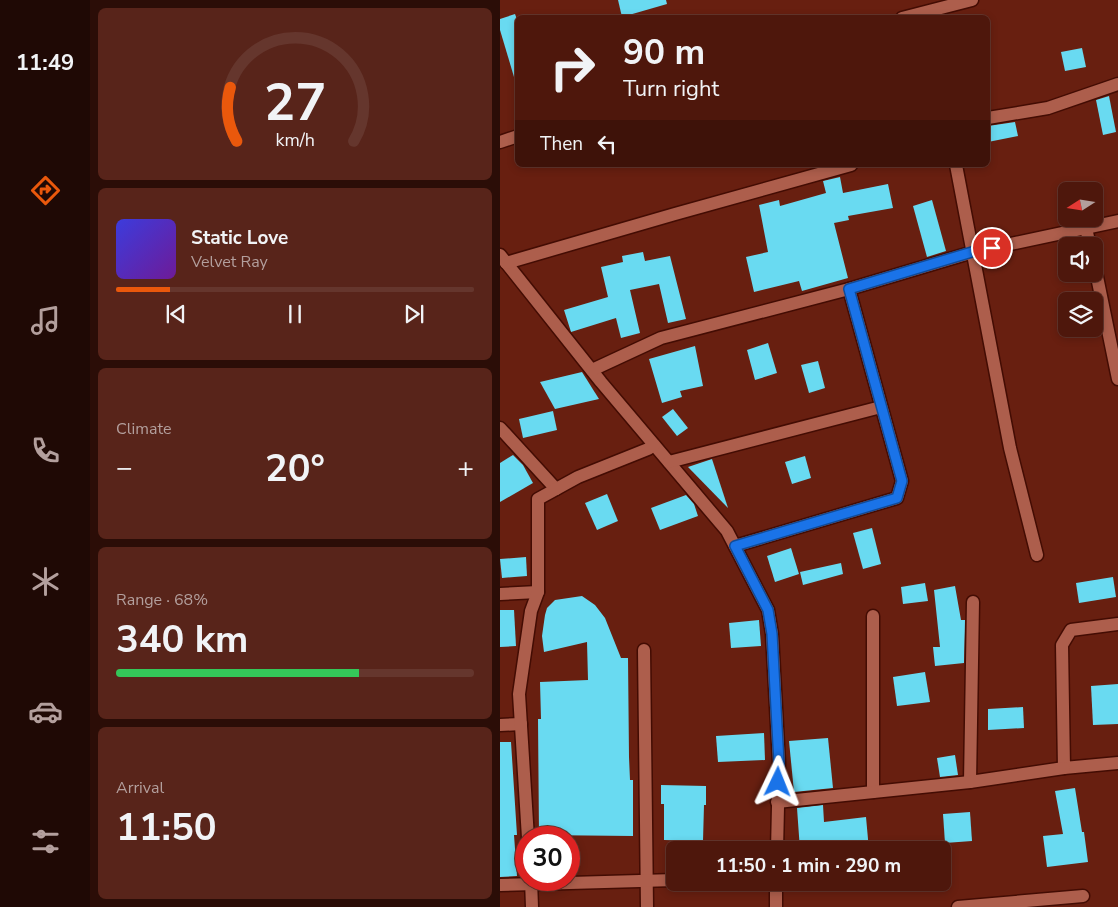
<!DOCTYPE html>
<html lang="en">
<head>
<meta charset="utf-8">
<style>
	body { margin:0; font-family:"Nunito Sans",sans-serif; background:#58241a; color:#f1f3f6; height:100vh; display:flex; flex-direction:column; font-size:19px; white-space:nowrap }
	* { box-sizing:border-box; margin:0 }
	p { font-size:16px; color:#b39f9d }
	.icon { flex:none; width:28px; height:28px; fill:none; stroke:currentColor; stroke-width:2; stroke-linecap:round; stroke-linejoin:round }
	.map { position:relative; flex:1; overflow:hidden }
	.details { display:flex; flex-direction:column; gap:8px; padding:8px; background:#2b0d07; width:410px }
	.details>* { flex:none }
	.hud { position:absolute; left:15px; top:15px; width:475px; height:152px; border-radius:8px; box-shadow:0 2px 8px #0003,0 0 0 1px #65362d; background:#4e170c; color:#f1f3f6; overflow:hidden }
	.needle { width:32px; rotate:258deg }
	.buttons { position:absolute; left:558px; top:182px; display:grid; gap:10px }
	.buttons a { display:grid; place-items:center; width:45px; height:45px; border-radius:8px; background:#4e170c; box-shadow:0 2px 8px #0003,0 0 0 1px #65362d; font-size:25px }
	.speed { position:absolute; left:15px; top:826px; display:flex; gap:10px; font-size:25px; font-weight:700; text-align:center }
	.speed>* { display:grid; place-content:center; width:65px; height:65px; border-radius:50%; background:#4e170c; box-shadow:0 2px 8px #0003,0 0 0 1px #65362d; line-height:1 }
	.speed .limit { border:8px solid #d22; background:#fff; color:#111 }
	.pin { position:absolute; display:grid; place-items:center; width:42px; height:42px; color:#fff; margin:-21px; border:2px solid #fff; border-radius:50%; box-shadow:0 1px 5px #0007 }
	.me { position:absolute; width:55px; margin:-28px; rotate:2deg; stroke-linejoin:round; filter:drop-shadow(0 0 4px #0008) }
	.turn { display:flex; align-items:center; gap:18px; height:105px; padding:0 25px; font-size:22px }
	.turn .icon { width:65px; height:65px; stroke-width:2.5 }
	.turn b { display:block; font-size:35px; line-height:42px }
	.then { display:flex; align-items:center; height:48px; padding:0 25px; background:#0003; gap:10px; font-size:19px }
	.big { font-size:38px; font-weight:700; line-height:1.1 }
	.details .card { flex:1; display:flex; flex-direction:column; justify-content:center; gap:8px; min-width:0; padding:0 18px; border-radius:8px; background:#58241a }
	.details .dial { align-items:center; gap:0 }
	.dial svg { height:130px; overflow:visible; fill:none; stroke:#65362d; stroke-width:7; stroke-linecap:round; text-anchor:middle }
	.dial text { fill:#f1f3f6; stroke:none }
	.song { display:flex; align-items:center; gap:15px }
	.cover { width:60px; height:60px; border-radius:8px; background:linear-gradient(135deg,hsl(240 70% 55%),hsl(280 70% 35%)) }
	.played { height:5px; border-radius:2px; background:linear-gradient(90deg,#ea580c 15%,#65362d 15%) }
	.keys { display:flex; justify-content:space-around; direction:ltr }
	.heat { display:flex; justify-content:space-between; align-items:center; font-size:28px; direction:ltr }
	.charge { height:8px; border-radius:4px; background:linear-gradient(90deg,#34c759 68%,#65362d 0) }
	.trip { position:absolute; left:166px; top:841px; width:285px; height:50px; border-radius:8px; background:#4e170c; box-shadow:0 2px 8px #0003,0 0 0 1px #65362d; font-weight:700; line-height:50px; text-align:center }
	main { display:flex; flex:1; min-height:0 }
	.dock { display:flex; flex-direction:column; width:90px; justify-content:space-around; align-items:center; background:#1f0905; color:#b39f9d }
	.dock .icon { width:35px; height:35px }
	.dock .on { color:#ea580c }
	.dock b { font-size:22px; color:#f1f3f6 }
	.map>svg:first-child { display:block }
	.building { fill:#69daf1 }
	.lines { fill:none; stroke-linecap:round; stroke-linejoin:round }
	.street-casing { stroke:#430c03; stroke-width:15 }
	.street { stroke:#ad5e4c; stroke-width:12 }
	.route-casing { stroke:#114b97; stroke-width:12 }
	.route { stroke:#1a73e8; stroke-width:9 }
</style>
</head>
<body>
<main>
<nav class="dock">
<b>11:49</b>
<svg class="icon on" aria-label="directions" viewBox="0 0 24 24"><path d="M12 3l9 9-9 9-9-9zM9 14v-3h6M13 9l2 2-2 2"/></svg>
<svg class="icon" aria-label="music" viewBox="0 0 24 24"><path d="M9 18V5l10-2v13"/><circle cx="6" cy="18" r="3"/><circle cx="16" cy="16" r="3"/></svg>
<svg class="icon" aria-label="phone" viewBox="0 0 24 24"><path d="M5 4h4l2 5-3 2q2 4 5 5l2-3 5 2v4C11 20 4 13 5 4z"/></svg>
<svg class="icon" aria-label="climate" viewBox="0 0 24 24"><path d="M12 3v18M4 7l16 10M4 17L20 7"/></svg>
<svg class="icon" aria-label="car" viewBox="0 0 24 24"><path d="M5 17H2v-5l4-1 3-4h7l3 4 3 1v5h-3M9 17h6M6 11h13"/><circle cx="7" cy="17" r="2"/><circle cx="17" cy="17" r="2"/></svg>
<svg class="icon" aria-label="filters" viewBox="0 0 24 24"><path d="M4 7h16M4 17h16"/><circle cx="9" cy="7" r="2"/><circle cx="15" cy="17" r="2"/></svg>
</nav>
<section class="details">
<div class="card dial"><svg viewBox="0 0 100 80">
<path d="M14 69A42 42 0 1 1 86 69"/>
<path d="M14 69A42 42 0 0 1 10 36" stroke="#ea580c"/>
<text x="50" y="56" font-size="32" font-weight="700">27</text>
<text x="50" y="72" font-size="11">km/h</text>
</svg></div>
<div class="card">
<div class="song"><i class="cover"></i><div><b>Static Love</b><p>Velvet Ray</p></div></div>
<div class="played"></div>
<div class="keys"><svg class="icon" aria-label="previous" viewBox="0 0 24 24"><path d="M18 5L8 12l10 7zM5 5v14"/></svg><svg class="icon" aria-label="pause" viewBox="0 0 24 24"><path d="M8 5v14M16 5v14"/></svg><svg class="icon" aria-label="next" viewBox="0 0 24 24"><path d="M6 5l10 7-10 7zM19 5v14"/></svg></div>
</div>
<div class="card"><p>Climate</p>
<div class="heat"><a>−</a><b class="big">20°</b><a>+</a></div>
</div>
<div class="card"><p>Range · 68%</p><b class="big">340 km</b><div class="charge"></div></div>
<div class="card"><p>Arrival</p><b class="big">11:50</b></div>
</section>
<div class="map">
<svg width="618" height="907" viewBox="0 0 618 907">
	<rect width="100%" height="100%" fill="#681f10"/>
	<g class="building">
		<path d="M118,0H166L167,4L122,17Z"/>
		<path d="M15,14L18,22V76L14,77L0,30V19Z"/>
		<path d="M582,48L586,67L565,71L561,52Z"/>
		<path d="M609,96L616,132L603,135L596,100Z"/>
		<path d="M515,122L518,136L488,142V126Z"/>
		<path d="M340,177L343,193L388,184L393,208L348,216L349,220L334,223L348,278L302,291L299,281L254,292L246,257L268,252L259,205L279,200L280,206L326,193L323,181Z"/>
		<path d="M432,200L446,251L427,257L413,206Z"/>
		<path d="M143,252L145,261L170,256L186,319L168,323L159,284L130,290L140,333L121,338L116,318L71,332L64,310L108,297L101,267L123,262L122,256Z"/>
		<path d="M268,343L277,373L255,380L247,350Z"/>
		<path d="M195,346L203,386L180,391L182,397L162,403L149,359Z"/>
		<path d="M318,361L325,388L309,393L301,365Z"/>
		<path d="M82,372L99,399L55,409L40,382Z"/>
		<path d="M173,409L188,428L177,436L162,417Z"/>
		<path d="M53,411L57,430L23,438L19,419Z"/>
		<path d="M13,455L23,465L33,483L0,502V463Z"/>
		<path d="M305,456L311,478L292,484L285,462Z"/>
		<path d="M212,459L228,508L188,467Z"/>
		<path d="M107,494L118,521L97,530L85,503Z"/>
		<path d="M186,495L194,504L198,516L160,530L151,508Z"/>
		<path d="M372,528L381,564L363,569L353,533Z"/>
		<path d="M291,548L299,574L275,582L267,556Z"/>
		<path d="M26,557L27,576L2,578L0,559Z"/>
		<path d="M341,563L343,574L303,585L300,572Z"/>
		<path d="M613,577L616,597L579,603L576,583Z"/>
		<path d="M425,583L428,601L403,604L401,587Z"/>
		<path d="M455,586L461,620H465L464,663L435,666L433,647H440L434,590Z"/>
		<path d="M82,596L95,605L105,618L121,658H128L129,757L130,780H133V836L39,835L38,719H41L40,682L88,680L87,642L44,652L42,636L45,615L47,608L55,600Z"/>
		<path d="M0,610H14L16,646L0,647Z"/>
		<path d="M259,620L261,646L231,648L229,623Z"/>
		<path d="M425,672L430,702L397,706L393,677Z"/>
		<path d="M618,684V724L593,725L591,686Z"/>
		<path d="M523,707L524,728L488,730V709Z"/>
		<path d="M264,733L265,760L218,762L216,736Z"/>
		<path d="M328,738L333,788L294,792L289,741Z"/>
		<path d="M0,742H11L17,835H14L17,876L0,877Z"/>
		<path d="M455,755L458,775L440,777L437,758Z"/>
		<path d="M161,785L206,786V805H204L203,841L164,840V804H161Z"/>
		<path d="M575,788L582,832H584L588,862L547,867L543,836L563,834L555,791Z"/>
		<path d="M323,805L324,822L366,817L369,850H333V847L300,850L297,808Z"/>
		<path d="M470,812L472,841L445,843L443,814Z"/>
	</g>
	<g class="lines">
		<g class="street-casing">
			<g id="street">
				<path d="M402,18L472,0"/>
				<path d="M488,118L548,108L618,84"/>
				<path d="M0,142L18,136"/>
				<path d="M456,165L510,448L537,555"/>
				<path d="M586,228L590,246"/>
				<path d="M0,255L101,382L227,531L268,610L272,634L279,763L277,850"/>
				<path d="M594,262L618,379"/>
				<path d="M6,263L175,214L351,165"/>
				<path d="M92,370L161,338L349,289L473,252L618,221"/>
				<path d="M0,428L56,489"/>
				<path d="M169,462L381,407"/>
				<path d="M235,546L397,498L402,481L349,289"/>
				<path d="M0,594L38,592"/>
				<path d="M373,616V792"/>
				<path d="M618,624L571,630L562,645L564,768L618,763"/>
				<path d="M144,650L147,907"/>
				<path d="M0,725L21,724"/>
				<path d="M470,782L473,602"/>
				<path d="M277,802L470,782L564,768"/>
				<path d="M28,838L19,694L31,611L38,592V499L78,477L148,449L154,445"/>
				<path d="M31,880L32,907"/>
				<path d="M0,885L175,880"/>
				<path d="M276,907V882"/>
				<path d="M458,907L583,896"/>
			</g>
		</g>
		<use href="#street" class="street"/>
	</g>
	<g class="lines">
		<g class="route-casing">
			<path id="route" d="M278,782L279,763L272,634L268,610L235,546L397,498L402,481L349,289L472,252L492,248"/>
		</g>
		<use href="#route" class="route"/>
	</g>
</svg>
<div class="buttons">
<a><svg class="needle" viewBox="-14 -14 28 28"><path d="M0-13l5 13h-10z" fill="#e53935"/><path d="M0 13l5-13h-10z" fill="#b39f9d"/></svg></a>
<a><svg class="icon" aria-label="sound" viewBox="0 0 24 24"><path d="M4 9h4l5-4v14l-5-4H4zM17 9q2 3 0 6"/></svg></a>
<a><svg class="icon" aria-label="layers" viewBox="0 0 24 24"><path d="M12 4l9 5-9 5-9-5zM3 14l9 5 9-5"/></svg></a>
</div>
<div class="speed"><div class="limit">30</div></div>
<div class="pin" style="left:492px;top:248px;background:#d93025"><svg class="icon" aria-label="arrive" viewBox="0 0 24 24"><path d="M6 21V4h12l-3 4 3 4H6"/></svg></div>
<svg class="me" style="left:278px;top:782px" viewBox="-20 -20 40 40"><path d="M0-17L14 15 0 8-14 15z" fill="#1a73e8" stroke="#fff" stroke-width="4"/></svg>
<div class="trip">11:50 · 1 min · 290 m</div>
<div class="hud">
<div class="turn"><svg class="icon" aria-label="right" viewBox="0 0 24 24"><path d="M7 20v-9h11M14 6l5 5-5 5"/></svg><div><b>90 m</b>Turn right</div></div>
<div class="then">Then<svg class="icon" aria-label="left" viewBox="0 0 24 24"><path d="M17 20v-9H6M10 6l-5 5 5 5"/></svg></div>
</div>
</div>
</main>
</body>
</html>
